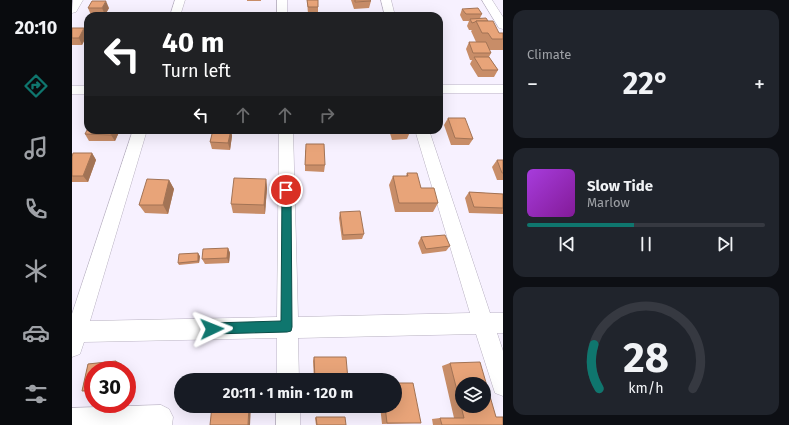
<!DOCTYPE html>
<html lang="en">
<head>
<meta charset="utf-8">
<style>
	body { margin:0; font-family:"Fira Sans",sans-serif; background:#20242c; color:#f1f3f6; height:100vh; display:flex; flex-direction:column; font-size:15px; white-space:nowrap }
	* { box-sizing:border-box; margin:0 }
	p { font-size:13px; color:#9ea1a6 }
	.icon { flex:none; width:22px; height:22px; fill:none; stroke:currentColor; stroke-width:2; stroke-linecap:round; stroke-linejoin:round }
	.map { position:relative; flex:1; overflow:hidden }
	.drawer { display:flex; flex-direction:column; gap:10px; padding:10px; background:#0d0f14; width:286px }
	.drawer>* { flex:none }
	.top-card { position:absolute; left:12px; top:12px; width:359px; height:122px; border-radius:12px; box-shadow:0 4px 16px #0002; background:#202124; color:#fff; overflow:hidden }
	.controls { position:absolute; left:383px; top:377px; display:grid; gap:8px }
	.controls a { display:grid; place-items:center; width:36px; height:36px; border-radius:50%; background:#171b24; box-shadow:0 4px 16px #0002; font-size:20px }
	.speed { position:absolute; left:12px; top:361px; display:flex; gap:8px; font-size:20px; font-weight:700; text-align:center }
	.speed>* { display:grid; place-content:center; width:52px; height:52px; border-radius:50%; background:#171b24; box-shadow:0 4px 16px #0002; line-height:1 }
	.speed .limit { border:6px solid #d22; background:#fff; color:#111 }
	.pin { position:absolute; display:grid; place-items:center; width:34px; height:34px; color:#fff; margin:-17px; border:2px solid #fff; border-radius:50%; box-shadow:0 1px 4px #0007 }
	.me { position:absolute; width:44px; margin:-22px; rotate:88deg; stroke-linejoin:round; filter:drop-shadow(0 0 3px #0008) }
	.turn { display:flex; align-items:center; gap:14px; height:84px; padding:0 12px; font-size:18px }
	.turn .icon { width:52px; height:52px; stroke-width:2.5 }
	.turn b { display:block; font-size:28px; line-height:34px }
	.lanes { display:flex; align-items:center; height:38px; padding:0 12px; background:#0003; justify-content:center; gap:20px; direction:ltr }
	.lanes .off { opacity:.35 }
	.big { font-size:30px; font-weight:700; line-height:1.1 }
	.drawer .card { flex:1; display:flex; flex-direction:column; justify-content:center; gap:6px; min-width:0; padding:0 14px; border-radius:12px; background:#20242c }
	.drawer .dial { align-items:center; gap:0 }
	.dial svg { height:104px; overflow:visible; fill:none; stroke:#363941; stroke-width:7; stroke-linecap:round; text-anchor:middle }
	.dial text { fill:#f1f3f6; stroke:none }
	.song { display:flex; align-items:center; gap:12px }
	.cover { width:48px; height:48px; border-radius:6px; background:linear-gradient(135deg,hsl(280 70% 55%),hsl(290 70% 35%)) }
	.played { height:4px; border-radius:2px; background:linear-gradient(90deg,#0f766e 45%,#363941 45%) }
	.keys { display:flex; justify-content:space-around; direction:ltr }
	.heat { display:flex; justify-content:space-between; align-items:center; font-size:22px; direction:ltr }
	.trip { position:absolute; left:102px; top:373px; width:228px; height:40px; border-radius:20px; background:#171b24; box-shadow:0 4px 16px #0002; font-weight:700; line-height:40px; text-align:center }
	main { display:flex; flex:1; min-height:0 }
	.tab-bar { display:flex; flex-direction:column; width:72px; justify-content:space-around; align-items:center; background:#090b0e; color:#9ea1a6 }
	.tab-bar .icon { width:28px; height:28px }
	.tab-bar .current { color:#0f766e }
	.tab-bar b { font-size:18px; color:#f1f3f6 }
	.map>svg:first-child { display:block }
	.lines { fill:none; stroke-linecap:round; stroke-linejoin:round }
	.minor-casing { stroke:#b9b2c2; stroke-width:1 }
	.minor { fill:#fff; fill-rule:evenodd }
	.wall { fill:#c88d68 }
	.shaded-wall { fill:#a27355 }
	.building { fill:#e8a479; stroke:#a27355; fill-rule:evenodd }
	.route { fill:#0f766e; stroke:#0a4d48 }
</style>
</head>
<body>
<main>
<nav class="tab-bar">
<b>20:10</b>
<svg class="icon current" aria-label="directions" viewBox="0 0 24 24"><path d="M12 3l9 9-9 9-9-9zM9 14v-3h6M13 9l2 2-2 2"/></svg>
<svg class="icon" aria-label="music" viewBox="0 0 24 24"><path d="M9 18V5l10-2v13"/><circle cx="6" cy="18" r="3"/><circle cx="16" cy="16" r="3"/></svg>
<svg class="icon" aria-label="phone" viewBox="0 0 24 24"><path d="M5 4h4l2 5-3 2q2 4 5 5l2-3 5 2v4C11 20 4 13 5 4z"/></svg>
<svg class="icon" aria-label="climate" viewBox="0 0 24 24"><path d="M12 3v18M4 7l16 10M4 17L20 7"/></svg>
<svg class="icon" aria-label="car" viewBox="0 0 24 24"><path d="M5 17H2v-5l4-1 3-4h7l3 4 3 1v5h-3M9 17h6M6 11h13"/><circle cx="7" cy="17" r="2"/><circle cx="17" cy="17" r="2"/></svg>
<svg class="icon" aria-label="filters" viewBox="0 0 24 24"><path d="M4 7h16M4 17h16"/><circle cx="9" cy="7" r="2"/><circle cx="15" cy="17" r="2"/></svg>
</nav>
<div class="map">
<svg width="431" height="425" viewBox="0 0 431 425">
	<rect width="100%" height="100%" fill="#f7f1ff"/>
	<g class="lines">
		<g class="minor-casing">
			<g id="minor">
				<path d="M1,0H11L4,12L0,13Z"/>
				<path d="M103,0H113L108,16H98Z"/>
				<rect x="205" y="0" width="10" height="16"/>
				<path d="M309,0H319L323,16H313Z"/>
				<path d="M410,0H420L431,17V29L427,28Z"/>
				<rect x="367" y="85" width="64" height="8"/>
				<rect x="0" y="86" width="16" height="8"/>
				<path d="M61,130H75L18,321L205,317L207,130H221L226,317L398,313L343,130H357L418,313H431V333H425L431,351V396L423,393L404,334L226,338L227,380H205V338L12,342L8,354L0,357V314Z"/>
				<path d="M89,405L97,409L101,417L100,425H0V408Z"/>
				<rect x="204" y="406" width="24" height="19"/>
			</g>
		</g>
		<use href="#minor" class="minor"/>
	</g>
	<g class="wall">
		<rect x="175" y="0" width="14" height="1"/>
		<path d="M235,0L246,7V14H236Z"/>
		<path d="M279,0H298L299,1L297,8L282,9Z"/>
		<path d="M16,8H37L33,15H19Z"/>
		<path d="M390,9L410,14L408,18L416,21L427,33H431V50H417L419,53L417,57L426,70L422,77H406L398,64L400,60H398L394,49L397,42H404L399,31L400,30H397L395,26L397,21H391L388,15Z"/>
		<path d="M0,28L15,35L10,45H0Z"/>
		<path d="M376,118L401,139L397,145H379L372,125Z"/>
		<path d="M16,130H48L43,141H17L13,134Z"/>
		<path d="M141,130H168V131H159L160,136L158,150L140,149L138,142Z"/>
		<path d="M317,130H337L338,132L335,139L320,140Z"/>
		<path d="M233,150L253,165L252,172L233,171Z"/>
		<path d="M20,153L24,160L16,182H0V157Z"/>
		<path d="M425,160H431V180H425L420,167Z"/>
		<path d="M335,173L349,188L366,203L361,212H323L317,185L321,176H334Z"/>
		<path d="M194,179L195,188L193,214L161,213L159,204Z"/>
		<path d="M97,180L102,189L96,214L73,213L67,205Z"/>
		<path d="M397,192L431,194V214L397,213L393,198Z"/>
		<path d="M268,212L292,234L290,239L270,240L267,218Z"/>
		<path d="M349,237L378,246L374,251L350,254L346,243Z"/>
		<path d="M156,248L158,253L157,263L133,264L130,259Z"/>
		<path d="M128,256L127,263L107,265L106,263Z"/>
		<path d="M242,357L276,380H242L241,361Z"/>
		<path d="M44,361L50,364L49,370H21V392H17L10,391L16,364Z"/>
		<path d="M378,363L424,417L431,425H361L360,419L368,418H382L370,366Z"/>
		<path d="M243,406H277L276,407H243Z"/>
		<path d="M308,406H323L349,423H342L310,424Z"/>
		<path d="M244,417L274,425H244L243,418Z"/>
	</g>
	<g class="shaded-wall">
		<path d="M34,1L37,8L33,15L30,8Z"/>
		<path d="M12,28L15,35L10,45L7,38Z"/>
		<path d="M41,130H48L43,141L39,135Z"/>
		<path d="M159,130L160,136L158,150L156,143Z"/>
		<path d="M20,153L24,160L16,182L11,176Z"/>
		<path d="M194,179L195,188L193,214L192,205Z"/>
		<path d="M97,180L102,189L96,214L91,205Z"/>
		<path d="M156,248L158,253L157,263L155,258Z"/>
		<path d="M126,253L128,256L127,263L126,261Z"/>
		<path d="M44,361L50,364L49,370H43Z"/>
		<path d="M177,406H179L178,425H176Z"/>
	</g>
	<g class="building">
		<path d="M235,0H246V7H236Z"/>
		<path d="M283,0H298L299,1L283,2Z"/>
		<path d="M20,1H34L30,8H16Z"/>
		<path d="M406,8L410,14H394L390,9Z"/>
		<path d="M414,18L416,21H404L403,22L400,23L398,19Z"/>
		<path d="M404,21H421L427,33H431V39H420L416,33H410Z"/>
		<path d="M0,28H12L7,38H0Z"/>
		<path d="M397,42H414L419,53H401Z"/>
		<path d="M402,57H417L426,70H410Z"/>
		<path d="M376,118H393L401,139L383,138Z"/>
		<path d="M16,128V130H41L39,135L13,134Z"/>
		<path d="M141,130H159L156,143L138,142Z"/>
		<path d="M322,130H337L338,132L322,133Z"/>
		<path d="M234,144H252L253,165H233Z"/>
		<path d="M1,153H20L11,176H0V157Z"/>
		<path d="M425,160H431V173H430Z"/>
		<path d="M335,173H345L349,188H362L366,203H327L321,176H336Z"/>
		<path d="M162,178L194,179L192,205L159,204Z"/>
		<path d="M75,179L97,180L91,205H67Z"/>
		<path d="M397,192L431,194V208L402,207Z"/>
		<path d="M288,211L292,234L271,235L268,212Z"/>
		<path d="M373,235L378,246L354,249L349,237Z"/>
		<path d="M156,248L155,258L130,259L131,249Z"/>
		<path d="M126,253V261L106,263L107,254Z"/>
		<path d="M242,357H274L276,380H243Z"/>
		<path d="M44,361L43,370H21V390L10,391L16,364Z"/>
		<path d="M408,362L424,417H431V425H370L368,418H392L378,363ZM390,384H412V406H390Z"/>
		<path d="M323,383H341L349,423H315L313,406H323Z"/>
		<path d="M140,406H177L176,425H138Z"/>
		<path d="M244,417H273L274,425H245Z"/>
	</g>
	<path class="route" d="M214,187L219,190L220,327L219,331L215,332L140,334L136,333L134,329L136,325L140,323L209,321L210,190Z"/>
</svg>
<div class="controls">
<a><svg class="icon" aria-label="layers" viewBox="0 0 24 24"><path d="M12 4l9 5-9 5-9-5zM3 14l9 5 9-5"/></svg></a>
</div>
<div class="speed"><div class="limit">30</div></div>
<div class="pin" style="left:214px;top:190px;background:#d93025"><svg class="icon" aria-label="arrive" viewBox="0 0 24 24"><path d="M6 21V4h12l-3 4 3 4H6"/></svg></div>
<svg class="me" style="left:140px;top:329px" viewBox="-20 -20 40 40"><path d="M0-17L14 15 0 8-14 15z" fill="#0f766e" stroke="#fff" stroke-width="4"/></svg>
<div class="trip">20:11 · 1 min · 120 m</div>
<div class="top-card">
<div class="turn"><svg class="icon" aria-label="left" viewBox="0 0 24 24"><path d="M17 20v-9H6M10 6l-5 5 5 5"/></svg><div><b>40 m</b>Turn left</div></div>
<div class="lanes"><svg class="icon" aria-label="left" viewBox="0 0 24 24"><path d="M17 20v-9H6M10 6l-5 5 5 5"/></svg><svg class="icon off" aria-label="ahead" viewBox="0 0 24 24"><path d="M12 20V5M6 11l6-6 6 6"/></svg><svg class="icon off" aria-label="ahead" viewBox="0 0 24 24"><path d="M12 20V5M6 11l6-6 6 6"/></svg><svg class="icon off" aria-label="right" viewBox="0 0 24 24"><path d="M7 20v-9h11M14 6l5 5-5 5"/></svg></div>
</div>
</div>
<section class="drawer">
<div class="card"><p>Climate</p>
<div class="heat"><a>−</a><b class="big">22°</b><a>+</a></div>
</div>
<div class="card">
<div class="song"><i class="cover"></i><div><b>Slow Tide</b><p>Marlow</p></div></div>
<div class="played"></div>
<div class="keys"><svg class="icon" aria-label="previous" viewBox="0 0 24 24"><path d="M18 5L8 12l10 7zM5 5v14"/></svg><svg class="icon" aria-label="pause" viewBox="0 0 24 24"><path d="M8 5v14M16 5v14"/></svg><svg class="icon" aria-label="next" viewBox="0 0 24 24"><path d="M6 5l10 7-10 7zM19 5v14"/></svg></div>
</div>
<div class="card dial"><svg viewBox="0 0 100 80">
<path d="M14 69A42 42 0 1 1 86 69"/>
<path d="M14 69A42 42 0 0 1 10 35" stroke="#0f766e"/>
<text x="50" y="56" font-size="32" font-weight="700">28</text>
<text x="50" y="72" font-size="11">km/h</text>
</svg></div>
</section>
</main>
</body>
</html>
